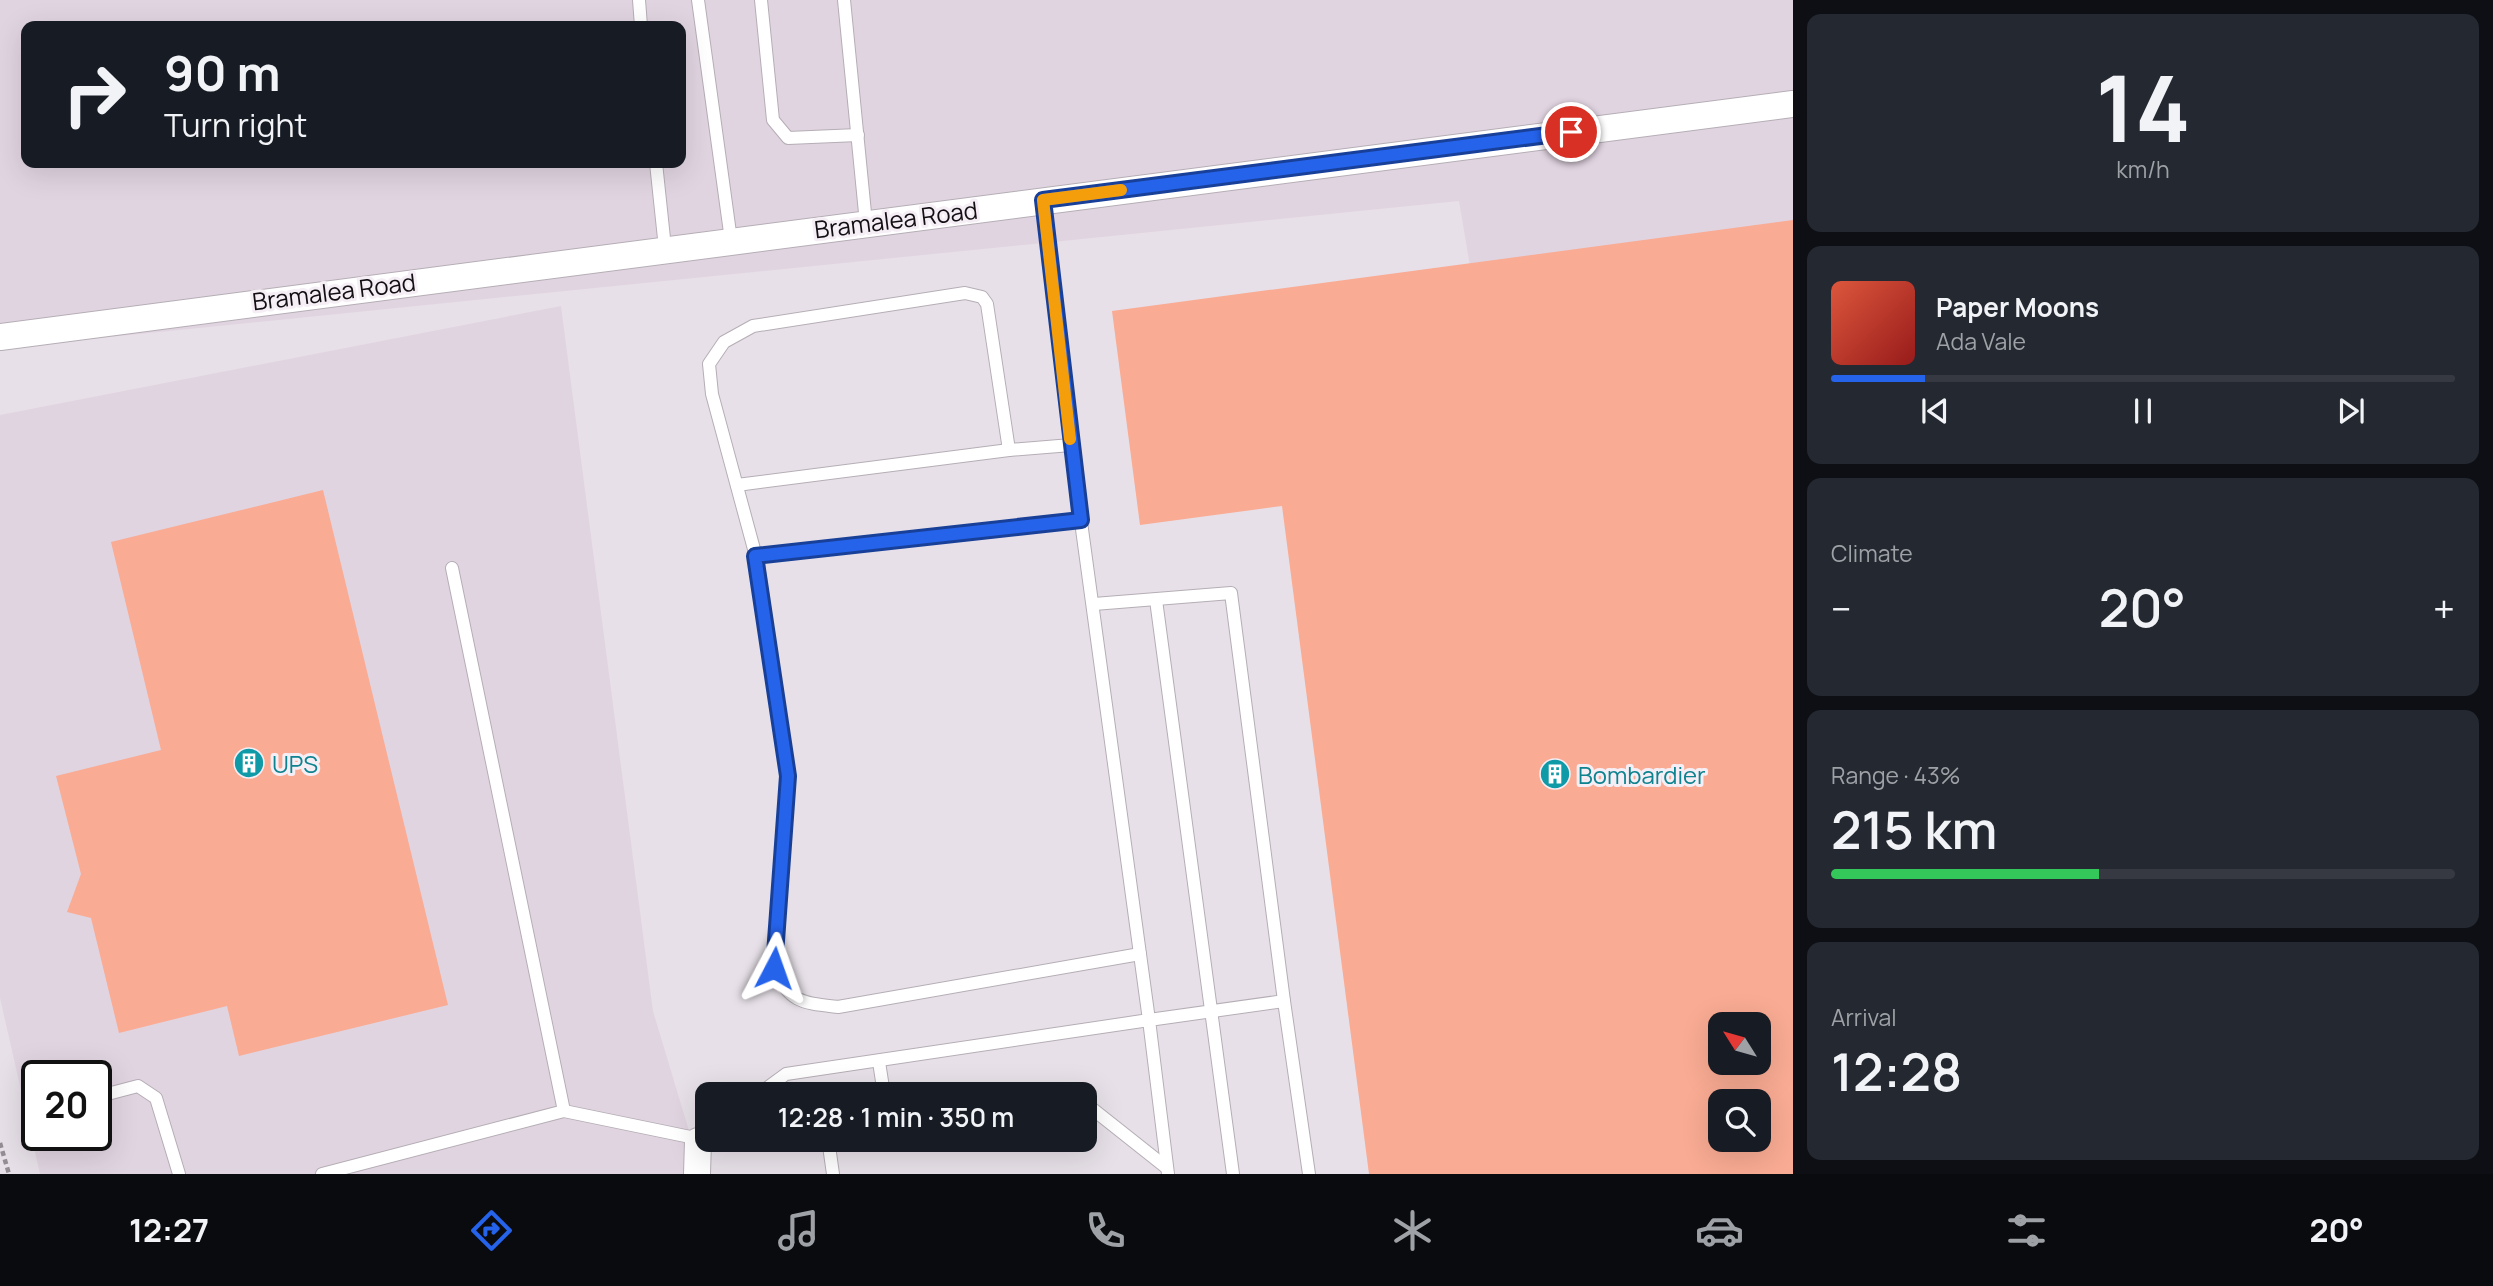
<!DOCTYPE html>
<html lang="en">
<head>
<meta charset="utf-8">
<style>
	body { margin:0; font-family:Manrope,sans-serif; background:#242831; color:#f1f3f6; height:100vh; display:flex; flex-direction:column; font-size:26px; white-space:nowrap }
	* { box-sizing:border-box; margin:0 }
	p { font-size:23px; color:#9ea1a6 }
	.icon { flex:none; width:38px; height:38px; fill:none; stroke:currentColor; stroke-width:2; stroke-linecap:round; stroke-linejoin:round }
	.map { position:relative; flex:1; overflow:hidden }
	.drawer { display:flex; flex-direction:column; gap:14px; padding:14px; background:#0d0f14; width:700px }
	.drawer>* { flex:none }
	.guide { position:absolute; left:21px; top:21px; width:665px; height:147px; border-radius:14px; box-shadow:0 7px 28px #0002; background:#171b24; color:#f1f3f6; overflow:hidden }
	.needle { width:46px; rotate:307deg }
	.controls { position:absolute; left:1708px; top:1012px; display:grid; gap:14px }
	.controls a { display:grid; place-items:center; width:63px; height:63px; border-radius:14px; background:#171b24; box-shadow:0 7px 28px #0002; font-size:35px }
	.speed { position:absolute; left:21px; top:1060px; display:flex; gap:14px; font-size:35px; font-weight:700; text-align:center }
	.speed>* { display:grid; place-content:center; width:91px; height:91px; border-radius:50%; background:#171b24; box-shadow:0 7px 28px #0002; line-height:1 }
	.speed .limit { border:4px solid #111; border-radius:10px; background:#fff; color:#111 }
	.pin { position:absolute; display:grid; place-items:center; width:60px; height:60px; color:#fff; margin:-30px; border:4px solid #fff; border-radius:50%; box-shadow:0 2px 7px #0007 }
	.me { position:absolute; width:77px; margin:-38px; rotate:4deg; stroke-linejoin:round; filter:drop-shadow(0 0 5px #0008) }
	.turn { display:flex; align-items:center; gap:24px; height:147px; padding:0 28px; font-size:32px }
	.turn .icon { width:91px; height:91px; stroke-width:2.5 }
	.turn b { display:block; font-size:49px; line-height:60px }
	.big { font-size:52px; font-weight:600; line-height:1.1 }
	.drawer .widget { flex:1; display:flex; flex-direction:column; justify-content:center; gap:10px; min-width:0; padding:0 24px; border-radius:14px; background:#242831 }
	.drawer .dial { align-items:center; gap:0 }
	.dial b { font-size:91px; line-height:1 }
	.song { display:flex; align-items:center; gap:21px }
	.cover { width:84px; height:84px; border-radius:10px; background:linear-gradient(135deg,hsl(10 70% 55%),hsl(0 70% 35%)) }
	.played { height:7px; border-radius:4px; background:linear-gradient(90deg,#2563eb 15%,#363941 15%) }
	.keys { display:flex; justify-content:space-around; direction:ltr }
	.heat { display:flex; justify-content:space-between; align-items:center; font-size:38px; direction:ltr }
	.charge { height:10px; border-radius:5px; background:linear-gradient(90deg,#34c759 43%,#363941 0) }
	.trip { position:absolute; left:695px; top:1082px; width:402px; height:70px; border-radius:14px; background:#171b24; box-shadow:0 7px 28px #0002; font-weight:600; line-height:70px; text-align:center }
	.tabs { display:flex; height:112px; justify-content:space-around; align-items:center; background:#090b0e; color:#9ea1a6 }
	.tabs .icon { width:49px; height:49px }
	.tabs .active { color:#2563eb }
	.tabs b { font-size:32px; color:#f1f3f6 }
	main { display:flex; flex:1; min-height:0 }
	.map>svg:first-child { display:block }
	.built { fill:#e1d4e1; fill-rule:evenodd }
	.building { fill:#f9ab93; fill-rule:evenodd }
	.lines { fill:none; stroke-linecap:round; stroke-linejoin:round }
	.service-casing { stroke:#b5aeb5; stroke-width:14 }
	.minor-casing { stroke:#b5aeb5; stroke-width:28 }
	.path { stroke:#948e94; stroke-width:4.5; stroke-dasharray:5 3.5; stroke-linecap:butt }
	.service { stroke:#fff; stroke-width:12 }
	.minor { stroke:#fff; stroke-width:26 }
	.route-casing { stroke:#184099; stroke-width:18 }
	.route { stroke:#2563eb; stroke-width:12 }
	.slow { stroke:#f59e0b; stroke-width:12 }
	.labels { text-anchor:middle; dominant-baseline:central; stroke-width:6; stroke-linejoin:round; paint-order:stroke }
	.street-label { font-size:24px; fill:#120f12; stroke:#f5eef5 }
	.culture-label { font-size:24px; fill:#0d838f; stroke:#f5eef5; text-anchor:start }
</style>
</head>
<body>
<main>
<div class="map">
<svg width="1793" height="1174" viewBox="0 0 1793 1174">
	<rect width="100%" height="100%" fill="#e7e0e8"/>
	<g class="built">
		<path d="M0,0H1793V1174H1623L1459,201L0,348ZM26,26H681V163H26ZM1720,1024H1759V1062H1720ZM1720,1101H1759V1139H1720Z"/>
		<path d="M561,306L653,1011L702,1174H40L0,998V415ZM37,1076H96V1136H37Z"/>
	</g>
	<g class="building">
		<path d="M1793,220V1174H1369L1282,506L1140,525L1112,311ZM1720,1024H1759V1062H1720ZM1720,1101H1759V1139H1720Z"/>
		<path d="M323,490L448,1005L239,1056L227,1006L119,1033L91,918L67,912L81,874L56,776L161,750L111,542Z"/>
	</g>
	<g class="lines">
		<g class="service-casing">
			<g id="service">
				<path d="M639,0L641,26"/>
				<path d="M698,0L731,240"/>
				<path d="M761,0L773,120L788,138L858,135"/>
				<path d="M844,0L866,223"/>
				<path d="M656,163L665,248"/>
				<path d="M1071,445L1009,450L987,304L982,297L965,293L753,326L724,342L709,364L712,394L758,564L788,776L774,968C789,1003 803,1003 838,1007L1140,954"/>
				<path d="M737,485L1009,450"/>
				<path d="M756,556L1081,520"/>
				<path d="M1156,600L1233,1174"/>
				<path d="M1094,604L1231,593L1284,1001L1149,1020L1168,1174"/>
				<path d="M1284,1001L1309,1174"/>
				<path d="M879,1062L884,1094"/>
				<path d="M759,1094L786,1074L1149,1020L1072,456L1043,200"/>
				<path d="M96,1097L138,1086L156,1098L179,1174"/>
				<path d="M1085,1103L1167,1168"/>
				<path d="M564,1111L700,1139"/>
				<path d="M828,1139L833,1174"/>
				<path d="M322,1174L564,1111L452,568"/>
			</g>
		</g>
		<g class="minor-casing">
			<g id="minor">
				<path d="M0,337L1793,104"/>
				<path d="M697,1174L698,1141"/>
			</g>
		</g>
		<path class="path" d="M0,1143L9,1174"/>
		<use href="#service" class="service"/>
		<use href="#minor" class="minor"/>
	</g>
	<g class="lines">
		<g class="route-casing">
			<path id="route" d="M774,968L788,776L755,556L1081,520L1043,200L1571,132"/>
		</g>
		<use href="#route" class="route"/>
		<path class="slow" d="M1070,439L1043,200L1121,190"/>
	</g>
	<defs>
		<g id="building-disc" transform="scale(1.575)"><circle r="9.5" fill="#0f9aa8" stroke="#f5eef5"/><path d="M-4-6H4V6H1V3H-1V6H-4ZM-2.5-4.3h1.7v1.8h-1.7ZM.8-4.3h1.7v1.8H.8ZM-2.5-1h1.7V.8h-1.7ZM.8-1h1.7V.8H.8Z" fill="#fff"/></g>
	</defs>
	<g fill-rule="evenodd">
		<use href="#building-disc" x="249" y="763"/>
		<use href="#building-disc" x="1555" y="774"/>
	</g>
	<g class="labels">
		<g class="street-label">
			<text transform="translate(896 219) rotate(-7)">Bramalea Road</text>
			<text transform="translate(334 291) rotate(-7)">Bramalea Road</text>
		</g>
		<g class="culture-label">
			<text x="272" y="763">UPS</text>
			<text x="1578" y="774">Bombardier</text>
		</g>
	</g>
</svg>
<div class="controls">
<a><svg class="needle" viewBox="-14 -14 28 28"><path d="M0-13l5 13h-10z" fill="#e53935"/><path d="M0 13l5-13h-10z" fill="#9ea1a6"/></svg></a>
<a><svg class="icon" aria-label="search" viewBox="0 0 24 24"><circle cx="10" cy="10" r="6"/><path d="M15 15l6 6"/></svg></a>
</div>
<div class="speed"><div class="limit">20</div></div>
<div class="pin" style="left:1571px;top:132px;background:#d93025"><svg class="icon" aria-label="arrive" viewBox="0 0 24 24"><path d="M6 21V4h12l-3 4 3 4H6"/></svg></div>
<svg class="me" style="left:774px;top:968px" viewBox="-20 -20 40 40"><path d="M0-17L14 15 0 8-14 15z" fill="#2563eb" stroke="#fff" stroke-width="4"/></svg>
<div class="trip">12:28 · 1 min · 350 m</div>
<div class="guide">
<div class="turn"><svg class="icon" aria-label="right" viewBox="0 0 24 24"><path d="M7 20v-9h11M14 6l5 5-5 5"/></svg><div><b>90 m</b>Turn right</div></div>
</div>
</div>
<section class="drawer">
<div class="widget dial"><b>14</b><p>km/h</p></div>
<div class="widget">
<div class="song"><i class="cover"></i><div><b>Paper Moons</b><p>Ada Vale</p></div></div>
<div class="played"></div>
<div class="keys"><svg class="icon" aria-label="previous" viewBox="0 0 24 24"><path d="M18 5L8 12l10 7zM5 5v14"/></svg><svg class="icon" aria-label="pause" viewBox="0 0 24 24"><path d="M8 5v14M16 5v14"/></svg><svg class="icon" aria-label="next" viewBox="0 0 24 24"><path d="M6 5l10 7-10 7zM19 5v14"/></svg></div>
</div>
<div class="widget"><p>Climate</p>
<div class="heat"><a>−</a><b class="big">20°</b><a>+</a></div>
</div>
<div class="widget"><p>Range · 43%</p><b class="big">215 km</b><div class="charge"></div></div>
<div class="widget"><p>Arrival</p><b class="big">12:28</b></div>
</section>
</main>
<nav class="tabs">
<b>12:27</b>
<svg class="icon active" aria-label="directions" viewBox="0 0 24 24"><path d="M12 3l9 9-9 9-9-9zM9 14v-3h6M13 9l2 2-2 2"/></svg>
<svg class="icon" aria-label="music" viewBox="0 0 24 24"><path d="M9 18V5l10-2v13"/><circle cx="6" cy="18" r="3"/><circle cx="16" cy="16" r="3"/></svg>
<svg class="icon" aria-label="phone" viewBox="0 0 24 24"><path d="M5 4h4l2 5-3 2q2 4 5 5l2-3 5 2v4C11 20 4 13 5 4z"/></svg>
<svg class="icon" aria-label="climate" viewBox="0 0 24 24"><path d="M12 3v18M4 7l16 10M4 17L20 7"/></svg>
<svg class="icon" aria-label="car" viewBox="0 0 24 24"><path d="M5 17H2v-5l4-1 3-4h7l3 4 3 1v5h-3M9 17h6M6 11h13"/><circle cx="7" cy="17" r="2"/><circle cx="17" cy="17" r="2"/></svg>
<svg class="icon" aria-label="filters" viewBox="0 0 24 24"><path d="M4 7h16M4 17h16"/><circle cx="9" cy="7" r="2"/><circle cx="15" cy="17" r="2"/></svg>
<b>20°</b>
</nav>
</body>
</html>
